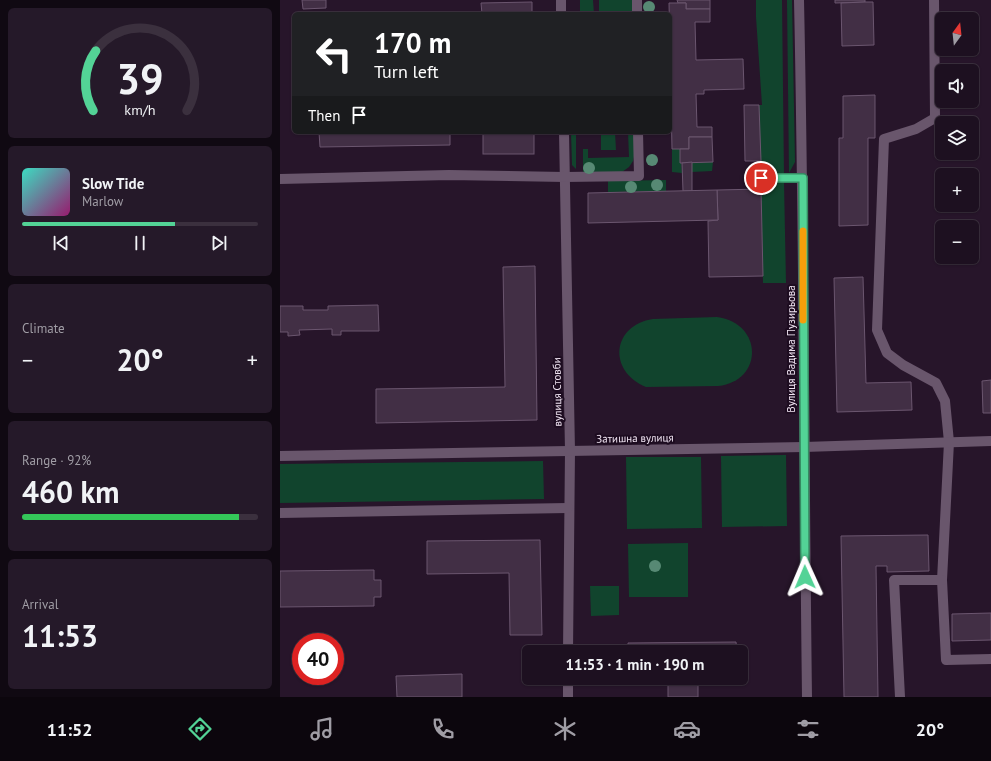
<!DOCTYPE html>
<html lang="en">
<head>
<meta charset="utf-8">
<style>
	body { margin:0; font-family:"PT Sans",sans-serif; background:#251929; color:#f1f3f6; height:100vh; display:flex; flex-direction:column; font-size:15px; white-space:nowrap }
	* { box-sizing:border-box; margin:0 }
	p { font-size:13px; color:#a09da5 }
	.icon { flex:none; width:22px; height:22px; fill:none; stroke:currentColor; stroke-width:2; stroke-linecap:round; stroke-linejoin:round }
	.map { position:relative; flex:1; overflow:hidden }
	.side { display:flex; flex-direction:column; gap:8px; padding:8px; background:#100912; width:280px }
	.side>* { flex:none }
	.top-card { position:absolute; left:12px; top:12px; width:380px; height:122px; border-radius:6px; box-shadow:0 1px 3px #0004,0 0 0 1px #3b303e; background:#202124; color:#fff; overflow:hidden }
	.needle { width:26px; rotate:15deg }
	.buttons { position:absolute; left:655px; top:12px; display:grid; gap:8px }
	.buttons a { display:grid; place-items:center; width:44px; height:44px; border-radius:6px; background:#1d1020; box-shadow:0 1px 3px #0004,0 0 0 1px #3b303e; font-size:20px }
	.speed { position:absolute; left:12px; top:633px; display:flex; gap:8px; font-size:20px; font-weight:700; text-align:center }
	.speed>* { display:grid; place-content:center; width:52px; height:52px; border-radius:50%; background:#1d1020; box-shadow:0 1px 3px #0004,0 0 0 1px #3b303e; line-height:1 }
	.speed .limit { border:6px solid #d22; background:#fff; color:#111 }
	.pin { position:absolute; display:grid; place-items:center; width:34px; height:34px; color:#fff; margin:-17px; border:2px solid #fff; border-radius:50%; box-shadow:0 1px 4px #0007 }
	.me { position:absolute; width:44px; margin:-22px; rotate:359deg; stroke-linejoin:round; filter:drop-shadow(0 0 3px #0008) }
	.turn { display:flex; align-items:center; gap:14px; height:84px; padding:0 16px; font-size:18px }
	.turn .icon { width:52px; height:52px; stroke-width:2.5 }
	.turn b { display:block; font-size:28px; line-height:34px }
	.then { display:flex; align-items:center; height:38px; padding:0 16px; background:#0003; gap:8px; font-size:15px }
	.big { font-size:30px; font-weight:600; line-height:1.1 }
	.side .widget { flex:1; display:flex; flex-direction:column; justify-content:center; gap:6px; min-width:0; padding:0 14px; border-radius:6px; background:#251929 }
	.side .dial { align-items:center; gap:0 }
	.dial svg { height:104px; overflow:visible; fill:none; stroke:#3b303e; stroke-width:7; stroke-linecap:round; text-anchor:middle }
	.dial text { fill:#f1f3f6; stroke:none }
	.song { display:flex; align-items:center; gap:12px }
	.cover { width:48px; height:48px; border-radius:6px; background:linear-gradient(135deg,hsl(170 70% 55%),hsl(320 70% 35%)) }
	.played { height:4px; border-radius:2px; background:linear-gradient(90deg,#53d396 65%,#3b303e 65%) }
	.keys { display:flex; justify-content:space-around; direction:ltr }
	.heat { display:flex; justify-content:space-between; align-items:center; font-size:22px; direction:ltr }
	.charge { height:6px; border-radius:3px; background:linear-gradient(90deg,#34c759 92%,#3b303e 0) }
	.trip { position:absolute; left:242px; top:645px; width:226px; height:40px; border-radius:6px; background:#1d1020; box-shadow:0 1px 3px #0004,0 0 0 1px #3b303e; font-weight:600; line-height:40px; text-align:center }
	.dock { display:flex; height:64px; justify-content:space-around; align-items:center; background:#0c060d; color:#a09da5 }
	.dock .icon { width:28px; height:28px }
	.dock .selected { color:#53d396 }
	.dock b { font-size:18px; color:#f1f3f6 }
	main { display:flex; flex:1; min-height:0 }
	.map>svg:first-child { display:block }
	.green { fill:#11442d }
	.building { fill:#422f45; stroke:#6b566f }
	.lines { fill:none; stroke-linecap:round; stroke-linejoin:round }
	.minor { stroke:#69566c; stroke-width:10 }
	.tree { fill:#578974 }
	.route-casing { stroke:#368962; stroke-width:10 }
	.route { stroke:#53d396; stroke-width:7 }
	.slow { stroke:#f59e0b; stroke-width:7 }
	.labels { text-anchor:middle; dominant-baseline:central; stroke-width:4; stroke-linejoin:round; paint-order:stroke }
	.street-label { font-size:11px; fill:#f0e4f2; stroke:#1d0c20 }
</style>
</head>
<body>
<main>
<section class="side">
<div class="widget dial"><svg viewBox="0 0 100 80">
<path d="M14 69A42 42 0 1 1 86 69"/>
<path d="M14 69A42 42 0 0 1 16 23" stroke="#53d396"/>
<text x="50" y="56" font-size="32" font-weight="700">39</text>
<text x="50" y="72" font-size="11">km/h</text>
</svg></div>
<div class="widget">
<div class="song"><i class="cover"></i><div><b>Slow Tide</b><p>Marlow</p></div></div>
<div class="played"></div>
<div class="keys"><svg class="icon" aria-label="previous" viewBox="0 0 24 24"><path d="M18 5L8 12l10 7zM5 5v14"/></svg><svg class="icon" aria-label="pause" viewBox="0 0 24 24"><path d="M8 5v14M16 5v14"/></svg><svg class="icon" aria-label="next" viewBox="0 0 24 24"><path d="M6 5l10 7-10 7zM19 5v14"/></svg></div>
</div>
<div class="widget"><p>Climate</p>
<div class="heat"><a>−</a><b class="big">20°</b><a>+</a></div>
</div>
<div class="widget"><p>Range · 92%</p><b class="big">460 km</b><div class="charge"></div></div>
<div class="widget"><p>Arrival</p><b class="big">11:53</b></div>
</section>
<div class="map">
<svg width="711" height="697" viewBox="0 0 711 697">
	<rect width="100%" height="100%" fill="#27152a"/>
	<g class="green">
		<path d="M300,0H313L314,14H300Z"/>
		<path d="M319,0H352V13L319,14Z"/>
		<path d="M476,0H502L504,175L480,173L479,105H482L476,17Z"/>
		<path d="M507,0H512L515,162L509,173Z"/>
		<path d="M291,132H296V169L292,165Z"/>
		<path d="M321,132H335L336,150H321Z"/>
		<path d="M348,132H354L355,152L353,161L349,167L342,172H303V149H308V158L349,157Z"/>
		<path d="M392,149H400L402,173L392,172Z"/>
		<path d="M412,162H433L432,171L412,172Z"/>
		<path d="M386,180V191L328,192V181Z"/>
		<path d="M481,182L504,183L506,283H483Z"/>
		<path d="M437,317C483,323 484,381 438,386L366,387C327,371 332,325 373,319Z"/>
		<path d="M506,455L507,526L442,527L441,456Z"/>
		<path d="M346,457H421L422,528L347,529Z"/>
		<path d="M263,461L264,499L0,503V464Z"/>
		<path d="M408,543V597H349L348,544Z"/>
		<path d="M310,586H339V615L311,616Z"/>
	</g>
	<g class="building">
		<path d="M22,0H46V8L23,9Z"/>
		<path d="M397,0H430V9H406V3H398Z"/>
		<path d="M555,0H585V2L555,3Z"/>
		<path d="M252,2V14H202L201,3Z"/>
		<path d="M585,2H593L594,45L562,46L561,3Z"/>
		<path d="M389,3H406V9H430V22H415L416,60L463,59L464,89L424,90V94H416L417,127H432V137H409V149H392Z"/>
		<path d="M595,95V138H588V225L559,226V138H563V96Z"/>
		<path d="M464,105H479L481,161H465Z"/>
		<path d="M39,132H170V145L40,147Z"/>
		<rect x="203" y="132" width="51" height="22"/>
		<path d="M409,137H432L433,162L400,163V149H409Z"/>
		<path d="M412,162V191H403L402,163Z"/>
		<path d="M481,189L483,276L429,277L428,221L438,220L437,190Z"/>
		<path d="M437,190L438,220L308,223V193Z"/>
		<path d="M255,266L257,420L96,423V389L225,387L223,267Z"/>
		<path d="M583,277L586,383L631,382L632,410L557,412L554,278Z"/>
		<path d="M98,305L99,331H61V335H52V329L19,330L20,335L8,336V332H0V306H23V310H48V306Z"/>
		<path d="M711,380V413H703L702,381Z"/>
		<path d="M648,535L649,571L607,572V566H596L598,697H564L561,536Z"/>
		<path d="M260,540L262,635H230L229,573L147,574V541Z"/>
		<path d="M94,570V580H101V597H94V606L0,607V571Z"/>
		<path d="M711,613V640L672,641V614Z"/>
		<path d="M456,642L457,652H348V643Z"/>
		<path d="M182,674V697H117L116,676Z"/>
		<path d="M390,678H415V682H391Z"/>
		<rect x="388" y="682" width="30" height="15"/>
	</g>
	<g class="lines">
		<g class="minor">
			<path d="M281,0V14"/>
			<path d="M357,0V14"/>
			<path d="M519,0C524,232 524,465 527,697"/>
			<path d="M654,0L655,118L636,129L604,139L597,330L607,353L623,365L656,383L665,401L669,442L662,580L666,660L711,659"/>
			<path d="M284,132L290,451L288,652"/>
			<path d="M481,178H523"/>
			<path d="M0,179L169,175L285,177L359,176L358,132"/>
			<path d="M0,456L524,447L711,441"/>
			<path d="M0,513L288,508"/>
			<path d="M288,697V678"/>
			<path d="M620,697L614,580H662"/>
		</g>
	</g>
	<g class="tree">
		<circle cx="369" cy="7" r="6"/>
		<circle cx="372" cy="160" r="6"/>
		<circle cx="309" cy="168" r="6"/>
		<circle cx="377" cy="185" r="6"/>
		<circle cx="351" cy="187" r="6"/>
		<circle cx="375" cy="566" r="6"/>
	</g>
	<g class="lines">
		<g class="route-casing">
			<path id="route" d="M481,178H523L525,577"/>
		</g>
		<use href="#route" class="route"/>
		<path class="slow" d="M523,231V320"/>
	</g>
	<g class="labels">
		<g class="street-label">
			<text transform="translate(511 349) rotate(-90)">Вулиця Вадима Пузирьова</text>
			<text transform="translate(277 392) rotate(-91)">вулиця Стовби</text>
			<text transform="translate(355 438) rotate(-1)">Затишна вулиця</text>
		</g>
	</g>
</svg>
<div class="buttons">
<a><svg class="needle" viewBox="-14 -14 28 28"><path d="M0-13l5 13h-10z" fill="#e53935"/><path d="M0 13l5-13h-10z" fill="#a09da5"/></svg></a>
<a><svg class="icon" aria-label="sound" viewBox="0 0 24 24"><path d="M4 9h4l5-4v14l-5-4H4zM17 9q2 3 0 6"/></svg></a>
<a><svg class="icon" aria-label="layers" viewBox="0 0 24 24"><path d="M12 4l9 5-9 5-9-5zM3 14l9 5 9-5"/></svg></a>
<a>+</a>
<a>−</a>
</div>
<div class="speed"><div class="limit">40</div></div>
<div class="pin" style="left:481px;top:178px;background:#d93025"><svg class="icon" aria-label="arrive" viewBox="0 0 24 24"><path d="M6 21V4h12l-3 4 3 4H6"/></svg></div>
<svg class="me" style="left:525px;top:577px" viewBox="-20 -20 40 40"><path d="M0-17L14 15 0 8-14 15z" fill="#53d396" stroke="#fff" stroke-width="4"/></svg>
<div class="trip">11:53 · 1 min · 190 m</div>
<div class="top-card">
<div class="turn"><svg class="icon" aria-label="left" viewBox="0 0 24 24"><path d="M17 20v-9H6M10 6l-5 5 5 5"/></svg><div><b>170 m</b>Turn left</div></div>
<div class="then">Then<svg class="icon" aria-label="arrive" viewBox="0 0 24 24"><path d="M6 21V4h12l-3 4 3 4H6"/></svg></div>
</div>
</div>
</main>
<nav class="dock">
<b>11:52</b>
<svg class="icon selected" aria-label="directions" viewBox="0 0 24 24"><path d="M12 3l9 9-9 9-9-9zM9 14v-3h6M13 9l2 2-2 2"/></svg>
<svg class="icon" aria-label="music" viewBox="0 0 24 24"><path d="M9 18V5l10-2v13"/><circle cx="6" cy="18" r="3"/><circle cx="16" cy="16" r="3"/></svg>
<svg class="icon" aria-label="phone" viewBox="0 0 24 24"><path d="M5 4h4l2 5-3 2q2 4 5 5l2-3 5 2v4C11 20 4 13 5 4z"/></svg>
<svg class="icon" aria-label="climate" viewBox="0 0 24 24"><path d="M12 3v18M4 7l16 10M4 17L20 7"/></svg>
<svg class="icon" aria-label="car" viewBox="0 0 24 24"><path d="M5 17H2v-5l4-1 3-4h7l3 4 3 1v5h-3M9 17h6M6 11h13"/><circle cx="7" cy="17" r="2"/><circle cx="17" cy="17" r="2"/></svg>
<svg class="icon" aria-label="filters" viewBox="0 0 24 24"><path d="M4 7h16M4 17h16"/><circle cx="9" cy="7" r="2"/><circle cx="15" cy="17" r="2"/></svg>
<b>20°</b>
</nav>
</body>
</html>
